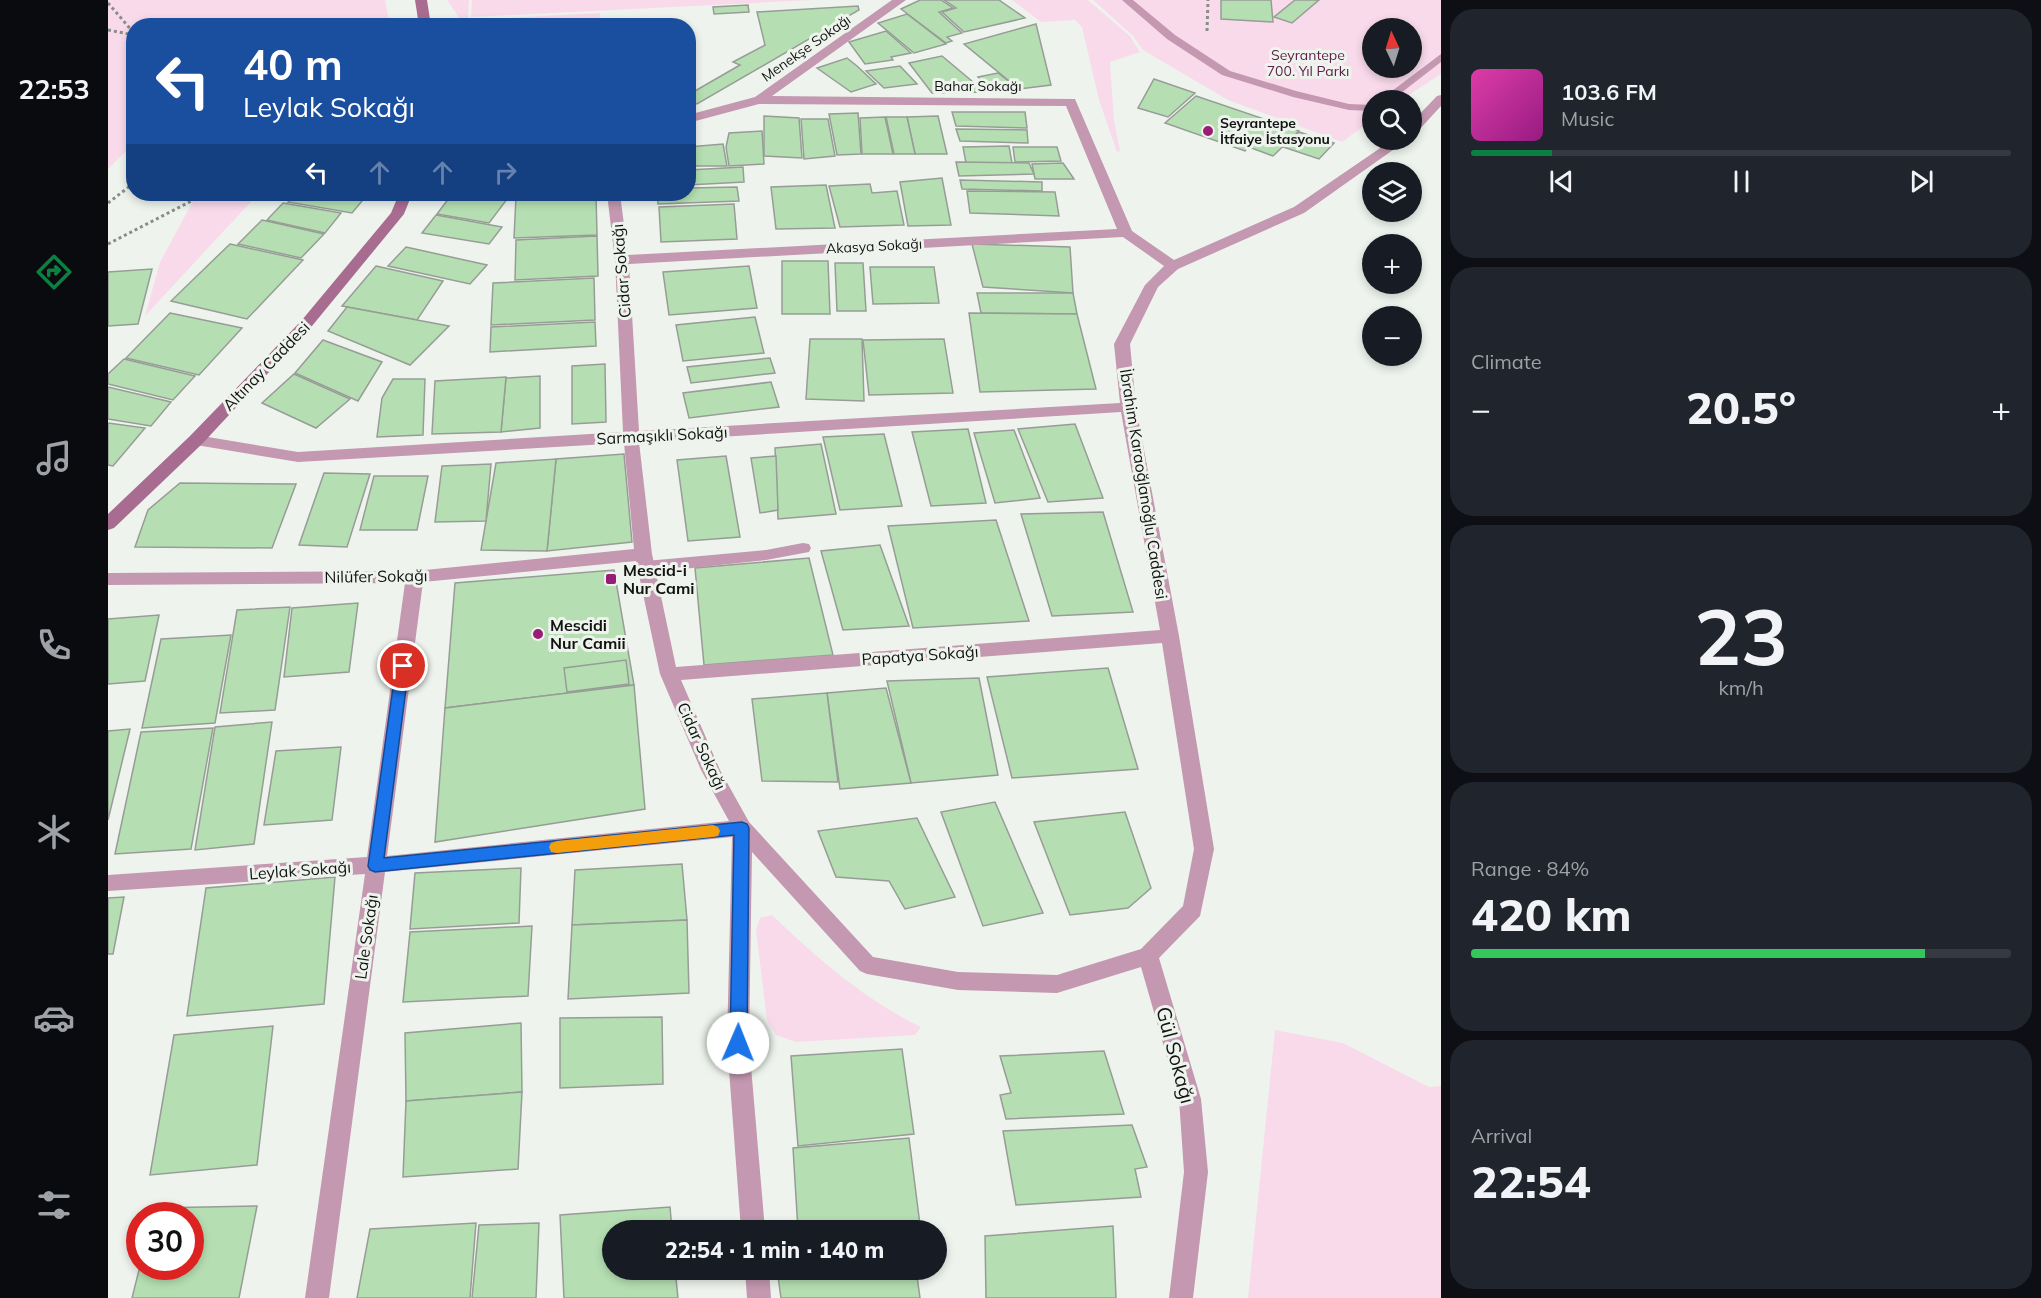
<!DOCTYPE html>
<html lang="en">
<head>
<meta charset="utf-8">
<style>
	body { margin:0; font-family:Mulish,sans-serif; background:#20242c; color:#f1f3f6; height:100vh; display:flex; flex-direction:column; font-size:22px; white-space:nowrap }
	* { box-sizing:border-box; margin:0 }
	p { font-size:20px; color:#9ea1a6 }
	.icon { flex:none; width:33px; height:33px; fill:none; stroke:currentColor; stroke-width:2; stroke-linecap:round; stroke-linejoin:round }
	.map { position:relative; flex:1; overflow:hidden }
	.panel { display:flex; flex-direction:column; gap:9px; padding:9px; background:#0d0f14; width:600px }
	.panel>* { flex:none }
	.hud { position:absolute; left:18px; top:18px; width:570px; height:183px; border-radius:24px; box-shadow:0 3px 9px #0003; background:#1a4fa0; color:#fff; overflow:hidden }
	.needle { width:39px; rotate:356deg }
	.fabs { position:absolute; left:1254px; top:18px; display:grid; gap:12px }
	.fabs a { display:grid; place-items:center; width:60px; height:60px; border-radius:50%; background:#171b24; box-shadow:0 3px 9px #0003; font-size:30px }
	.speed { position:absolute; left:18px; top:1202px; display:flex; gap:12px; font-size:30px; font-weight:700; text-align:center }
	.speed>* { display:grid; place-content:center; width:78px; height:78px; border-radius:50%; background:#171b24; box-shadow:0 3px 9px #0003; line-height:1 }
	.speed .limit { border:9px solid #d22; background:#fff; color:#111 }
	.pin { position:absolute; display:grid; place-items:center; width:51px; height:51px; color:#fff; margin:-26px; border:3px solid #fff; border-radius:50%; box-shadow:0 2px 6px #0007 }
	.me { position:absolute; width:66px; margin:-33px; rotate:1deg; stroke-linejoin:round; filter:drop-shadow(0 0 4px #0008) }
	.turn { display:flex; align-items:center; gap:21px; height:126px; padding:0 18px; font-size:27px }
	.turn .icon { width:78px; height:78px; stroke-width:2.5 }
	.turn b { display:block; font-size:42px; line-height:51px }
	.lanes { display:flex; align-items:center; height:57px; padding:0 18px; background:#0003; justify-content:center; gap:30px; direction:ltr }
	.lanes .off { opacity:.35 }
	.big { font-size:45px; font-weight:800; line-height:1.1 }
	.panel .card { flex:1; display:flex; flex-direction:column; justify-content:center; gap:9px; min-width:0; padding:0 21px; border-radius:24px; background:#20242c }
	.panel .dial { align-items:center; gap:0 }
	.dial b { font-size:78px; line-height:1 }
	.song { display:flex; align-items:center; gap:18px }
	.cover { width:72px; height:72px; border-radius:9px; background:linear-gradient(135deg,hsl(320 70% 55%),hsl(310 70% 35%)) }
	.played { height:6px; border-radius:3px; background:linear-gradient(90deg,#0b8043 15%,#363941 15%) }
	.keys { display:flex; justify-content:space-around; direction:ltr }
	.heat { display:flex; justify-content:space-between; align-items:center; font-size:33px; direction:ltr }
	.charge { height:9px; border-radius:4px; background:linear-gradient(90deg,#34c759 84%,#363941 0) }
	.trip { position:absolute; left:494px; top:1220px; width:345px; height:60px; border-radius:30px; background:#171b24; box-shadow:0 3px 9px #0003; font-weight:800; line-height:60px; text-align:center }
	main { display:flex; flex:1; min-height:0 }
	.tabs { display:flex; flex-direction:column; width:108px; justify-content:space-around; align-items:center; background:#090b0e; color:#9ea1a6 }
	.tabs .icon { width:42px; height:42px }
	.tabs .on { color:#0b8043 }
	.tabs b { font-size:27px; color:#f1f3f6 }
	.map>svg:first-child { display:block }
	.green { fill:#f9daeb; fill-rule:evenodd }
	.building { fill:#b5dfb2; stroke:#979d96; stroke-width:1.5 }
	.lines { fill:none; stroke-linecap:round; stroke-linejoin:round }
	.path { stroke:#898d88; stroke-width:3; stroke-dasharray:3 3; stroke-linecap:butt }
	.lane { fill:#c398b0; fill-rule:evenodd }
	.street { fill:#c398b0; fill-rule:evenodd }
	.secondary { fill:#a96c91; fill-rule:evenodd }
	.route { fill:#1a73e8; stroke:#114b97; stroke-width:1.5 }
	.slow { fill:#f59e0b }
	.poi-dot { fill:#9a1d75; stroke:#eef4ed; stroke-width:2 }
	.labels { text-anchor:middle; dominant-baseline:central; stroke-width:6; stroke-linejoin:round; paint-order:stroke }
	.far-street-label { font-size:14px; fill:#111311; stroke:#eef4ed }
	.far-park-label { font-size:14px; fill:#5f204a; stroke:#eef4ed }
	.far-poi-label { font-size:14px; font-weight:bold; fill:#111311; stroke:#eef4ed; text-anchor:start }
	.street-label { font-size:16px; fill:#111311; stroke:#eef4ed }
	.poi-label { font-size:16px; font-weight:bold; fill:#111311; stroke:#eef4ed; text-anchor:start }
	.near-street-label { font-size:20px; fill:#111311; stroke:#eef4ed }
</style>
</head>
<body>
<main>
<nav class="tabs">
<b>22:53</b>
<svg class="icon on" aria-label="directions" viewBox="0 0 24 24"><path d="M12 3l9 9-9 9-9-9zM9 14v-3h6M13 9l2 2-2 2"/></svg>
<svg class="icon" aria-label="music" viewBox="0 0 24 24"><path d="M9 18V5l10-2v13"/><circle cx="6" cy="18" r="3"/><circle cx="16" cy="16" r="3"/></svg>
<svg class="icon" aria-label="phone" viewBox="0 0 24 24"><path d="M5 4h4l2 5-3 2q2 4 5 5l2-3 5 2v4C11 20 4 13 5 4z"/></svg>
<svg class="icon" aria-label="climate" viewBox="0 0 24 24"><path d="M12 3v18M4 7l16 10M4 17L20 7"/></svg>
<svg class="icon" aria-label="car" viewBox="0 0 24 24"><path d="M5 17H2v-5l4-1 3-4h7l3 4 3 1v5h-3M9 17h6M6 11h13"/><circle cx="7" cy="17" r="2"/><circle cx="17" cy="17" r="2"/></svg>
<svg class="icon" aria-label="filters" viewBox="0 0 24 24"><path d="M4 7h16M4 17h16"/><circle cx="9" cy="7" r="2"/><circle cx="15" cy="17" r="2"/></svg>
</nav>
<div class="map">
<svg width="1333" height="1298" viewBox="0 0 1333 1298">
	<rect width="100%" height="100%" fill="#eef4ed"/>
	<g class="green">
		<path d="M0,0H277L282,25L26,26L25,144L0,169Z"/>
		<path d="M339,0H361L360,19H376V25H354L352,19Z"/>
		<path d="M364,0H705L363,17Z"/>
		<path d="M904,0H980L1022,36L1032,52L1002,62L1006,120L1012,151L1009,152L991,100L974,27L967,20L933,22Z"/>
		<path d="M985,0H1333V74L1293,100H1264V120L1234,142L1120,100L1035,50L1025,36ZM1264,28H1304V68H1264Z"/>
		<path d="M492,13L493,25H381V19Z"/>
		<path d="M89,194H150L37,316L52,262Z"/>
		<path d="M664,915C709,958 757,1000 813,1027L807,1035L688,1042L668,1035L659,1020L648,930L652,918Z"/>
		<path d="M1167,1030L1235,1043L1321,1087L1333,1086V1298H1140Z"/>
	</g>
	<g class="building">
		<path d="M812,0H833L845,8L831,12L854,33L839,37L844,41L838,43L793,9Z"/>
		<path d="M836,0H891L917,18L856,32L834,12L848,8Z"/>
		<path d="M1113,0H1163L1165,22L1113,19Z"/>
		<path d="M1187,0H1211L1184,23L1166,17Z"/>
		<path d="M640,5L641,12L606,14L605,7Z"/>
		<path d="M750,6L751,10L589,104L580,100V95L632,65L625,62L657,45L649,12Z"/>
		<path d="M799,14L838,44L806,53L770,23Z"/>
		<path d="M928,24L943,85L911,89L856,44Z"/>
		<path d="M778,31L803,53L783,57L785,60L757,64L741,42Z"/>
		<path d="M834,56L877,92L824,93L801,63Z"/>
		<path d="M739,58L749,66L768,84L743,92L709,68Z"/>
		<path d="M792,66L809,84L776,88L758,71Z"/>
		<path d="M890,73L911,89L885,92L870,77Z"/>
		<path d="M1046,79L1087,93L1060,117L1030,108Z"/>
		<path d="M1088,96L1191,131L1165,156L1141,147L1137,151L1057,123Z"/>
		<path d="M844,112H917L919,128L848,126Z"/>
		<path d="M750,113L753,154L729,155L721,114Z"/>
		<path d="M656,116L691,118L694,158L656,156Z"/>
		<path d="M830,116L839,154H807L799,117Z"/>
		<path d="M777,117L785,154H754L752,118Z"/>
		<path d="M778,117H799L807,154H786Z"/>
		<path d="M693,119H720L727,156L696,159Z"/>
		<path d="M848,129L919,130L920,143L852,141Z"/>
		<path d="M654,131L656,164L621,166L618,147L621,133Z"/>
		<path d="M1191,132L1226,143L1211,159L1175,147Z"/>
		<path d="M615,144L619,166H580V147Z"/>
		<path d="M901,146L904,163H858L855,147Z"/>
		<path d="M905,147H949L953,161L907,162Z"/>
		<path d="M848,162L921,163L926,174L851,176Z"/>
		<path d="M955,163L966,179H927L924,164Z"/>
		<path d="M635,167L636,182L580,185V170Z"/>
		<path d="M834,178L843,225L800,226L792,182Z"/>
		<path d="M852,180L934,182V191L854,189Z"/>
		<path d="M762,184L764,193L789,191L796,225L732,227L721,186Z"/>
		<path d="M718,185L727,228L668,229L663,187Z"/>
		<path d="M629,187L631,201L550,204L549,194H580V188Z"/>
		<path d="M859,191L947,192L951,216L862,213Z"/>
		<path d="M188,194H252L259,195L244,213L180,202Z"/>
		<path d="M344,194H403L381,223L329,214Z"/>
		<path d="M488,194L489,235L406,238L408,197Z"/>
		<path d="M175,203L233,213L217,233L159,220Z"/>
		<path d="M626,204L629,239L553,242L551,207Z"/>
		<path d="M328,215L394,227L381,244L314,233Z"/>
		<path d="M154,220L216,234L193,258L130,244Z"/>
		<path d="M489,236L490,276L407,280L408,240Z"/>
		<path d="M122,244L195,260L139,319L63,301Z"/>
		<path d="M864,244L962,247L965,293L875,287Z"/>
		<path d="M298,247L379,265L362,284L280,266Z"/>
		<path d="M674,261H720L722,314H674Z"/>
		<path d="M727,263H755L758,311H729Z"/>
		<path d="M268,266L335,281L309,320L234,306Z"/>
		<path d="M641,266L649,308L561,315L555,272Z"/>
		<path d="M762,267H826L831,303L765,304Z"/>
		<path d="M44,269L30,324L0,326V272Z"/>
		<path d="M486,278L487,320L383,325L385,283Z"/>
		<path d="M869,293H965L969,314L873,313Z"/>
		<path d="M239,307L309,320L341,326L302,365L220,331Z"/>
		<path d="M62,313L134,328L91,375L18,358Z"/>
		<path d="M861,313L969,314L988,389L872,392Z"/>
		<path d="M647,317L656,353L575,361L568,325Z"/>
		<path d="M487,322L488,346L382,352L383,327Z"/>
		<path d="M702,339H754L756,401L698,399Z"/>
		<path d="M836,339L845,393L761,395L755,340Z"/>
		<path d="M215,340L274,362L250,401L187,373Z"/>
		<path d="M662,358L667,373L583,383L579,367Z"/>
		<path d="M16,359L87,376L65,400L0,384V374Z"/>
		<path d="M497,364L498,422L464,424V366Z"/>
		<path d="M186,374L242,399L208,428L154,403Z"/>
		<path d="M432,376V428L393,432L398,378Z"/>
		<path d="M398,377L393,432L324,434L327,381Z"/>
		<path d="M285,379H317L315,435L269,437L274,398Z"/>
		<path d="M663,382L671,407L581,418L575,393Z"/>
		<path d="M0,387L63,402L43,426L0,419Z"/>
		<path d="M0,423L37,428L5,466L0,465Z"/>
		<path d="M967,424L995,498L940,502L910,429Z"/>
		<path d="M860,429L878,503L823,506L804,432Z"/>
		<path d="M906,430L932,498L887,503L866,433Z"/>
		<path d="M776,434L794,506L732,510L715,437Z"/>
		<path d="M713,444L728,514L670,519L667,448Z"/>
		<path d="M516,454L524,542L439,551L448,459Z"/>
		<path d="M618,456L632,537L580,541L569,460Z"/>
		<path d="M668,456L670,510L652,513L643,458Z"/>
		<path d="M448,459L439,551L373,550L388,463Z"/>
		<path d="M383,464L378,521L327,522L334,466Z"/>
		<path d="M216,473L262,474L239,547L191,545Z"/>
		<path d="M266,476H320L309,530H252Z"/>
		<path d="M72,483L188,484L164,548L27,547L40,510Z"/>
		<path d="M995,512L1025,612L944,616L913,514Z"/>
		<path d="M888,520L921,621L805,628L780,526Z"/>
		<path d="M772,545L801,626L735,630L713,551Z"/>
		<path d="M701,558L725,655L596,665L587,568Z"/>
		<path d="M506,570L526,685L337,708L347,583Z"/>
		<path d="M250,603L241,672L176,677L184,608Z"/>
		<path d="M182,607L167,710L112,713L129,610Z"/>
		<path d="M51,615L37,681L0,684V619Z"/>
		<path d="M123,635L107,723L34,728L53,639Z"/>
		<path d="M518,660L521,684L459,692L456,668Z"/>
		<path d="M1000,668L1030,769L904,778L879,677Z"/>
		<path d="M871,678L890,775L803,783L779,681Z"/>
		<path d="M526,685L537,809L327,842L337,708Z"/>
		<path d="M778,688L803,783L732,789L719,693Z"/>
		<path d="M719,693L730,782L654,781L644,699Z"/>
		<path d="M164,722L146,844L87,850L107,727Z"/>
		<path d="M105,728L83,849L7,854L33,732Z"/>
		<path d="M22,729L0,820V731Z"/>
		<path d="M233,747L224,820L156,825L168,751Z"/>
		<path d="M887,802L935,913L875,926L833,812Z"/>
		<path d="M1017,812L1043,888L1020,908L962,915L926,822Z"/>
		<path d="M809,818L847,897L797,909L781,881L728,877L710,831Z"/>
		<path d="M574,864L579,920L464,925L467,870Z"/>
		<path d="M413,868L411,923L302,929L307,873Z"/>
		<path d="M227,877L216,1004L79,1016L98,888Z"/>
		<path d="M16,897L5,954H0V898Z"/>
		<path d="M579,920L581,993L460,999L464,925Z"/>
		<path d="M424,926L420,996L295,1002L302,932Z"/>
		<path d="M554,1017L555,1084L452,1088V1018Z"/>
		<path d="M413,1023L414,1092L298,1101L297,1033Z"/>
		<path d="M165,1026L149,1165L42,1175L66,1035Z"/>
		<path d="M794,1049L806,1134L690,1146L683,1056Z"/>
		<path d="M996,1051L1016,1114L898,1119L892,1095L903,1093L892,1056Z"/>
		<path d="M414,1092L410,1169L295,1177L298,1101Z"/>
		<path d="M1024,1125L1039,1167L1027,1169L1033,1197L908,1205L895,1131Z"/>
		<path d="M801,1138L812,1225L745,1230H690L685,1148Z"/>
		<path d="M149,1206L131,1298H24L32,1266H82V1215H44L46,1208Z"/>
		<path d="M562,1207L564,1230H504V1269H567L570,1298H456L452,1215Z"/>
		<path d="M368,1223L362,1298H249L262,1229Z"/>
		<path d="M431,1223L428,1298H364L371,1225Z"/>
		<path d="M1005,1226L1008,1298H878L877,1236Z"/>
		<path d="M669,1269H808L812,1298H673Z"/>
	</g>
	<g class="lines">
		<g class="path">
			<path d="M0,3L26,33"/>
			<path d="M0,30L26,35"/>
			<path d="M1099,31L1100,0"/>
			<path d="M0,203L26,183"/>
			<path d="M0,244L97,194"/>
		</g>
		<g class="lane">
			<path d="M1014,0H1025L1067,35L1122,71L1188,91L1241,104L1264,105V111L1241,110L1185,97L1114,75L1059,39Z"/>
			<path d="M1333,54V62L1284,100H1272Z"/>
			<path d="M695,543L701,544L703,548L701,552L658,560L538,573L532,571L530,567L532,563L538,561L658,550Z"/>
		</g>
		<g class="street">
			<path d="M784,0H798L664,96L967,99L1024,231L1066,260L1186,207L1284,140H1299L1196,213L1070,269L1050,287L1022,344L1028,407L1071,636L1106,849L1092,916L1051,958L1093,1099L1100,1172L1085,1298H1061L1076,1172L1071,1099L1033,967L949,993L850,990L759,974L752,971L644,852L641,1043L657,1230H633L619,1043L624,837L277,872L221,1298H197L257,874L0,891V875L259,857L297,583L0,585V573L307,571L526,549L516,443L190,462L88,445L80,440L88,435L190,452L515,432L507,260L499,194H512L520,255L1009,229L958,106L651,104L580,123V115L647,97ZM1015,237L1056,266L1037,285L1006,344L1012,403L531,431L521,264ZM1013,412L1052,630L568,667L544,554L531,442ZM528,561L552,674L593,770L621,821L279,856L315,582ZM1054,643L1086,849L1075,906L1033,949L949,975L850,972L765,957L641,822L612,770L573,680Z"/>
			<path d="M1333,95V106L1309,132L1304,133V122L1329,96Z"/>
			<path d="M637,1269H661L663,1298H639Z"/>
		</g>
		<g class="secondary">
			<path d="M307,0H319L323,26H311Z"/>
			<path d="M291,194H304L296,214L204,326L94,444L6,528L0,530V514L82,436L194,320L283,213Z"/>
		</g>
	</g>
	<path class="route" d="M295,661L301,666L276,858L634,822L639,824L641,828L639,1043L636,1048L630,1051L624,1048L622,1043L626,835L267,872L262,870L260,866L288,666Z"/>
	<path class="slow" d="M605,825L610,827L612,831L610,836L605,837L449,853L443,852L441,847L443,843L449,841Z"/>
	<g class="poi-dot">
		<circle cx="1100" cy="131" r="6"/>
		<rect x="497" y="573" width="12" height="12" rx="3"/>
		<circle cx="430" cy="634" r="6"/>
	</g>
	<g class="labels">
		<g class="far-street-label">
			<text transform="translate(698 48) rotate(-35)">Menekşe Sokağı</text>
			<text x="870" y="86">Bahar Sokağı</text>
			<text transform="translate(766 246) rotate(-3)">Akasya Sokağı</text>
		</g>
		<g class="far-park-label">
			<text x="1200" y="55">Seyrantepe<tspan x="1200" dy="16">700. Yıl Parkı</tspan></text>
		</g>
		<g class="far-poi-label">
			<text x="1112" y="123">Seyrantepe<tspan x="1112" dy="16">İtfaiye İstasyonu</tspan></text>
		</g>
		<g class="street-label">
			<text transform="translate(513 271) rotate(-95)">Cidar Sokağı</text>
			<text transform="translate(158 366) rotate(-46)">Altınay Caddesi</text>
			<text transform="translate(554 435) rotate(-3)">Sarmaşıklı Sokağı</text>
			<text transform="translate(1036 484) rotate(81)">İbrahim Karaoğlanoğlu Caddesi</text>
			<text transform="translate(268 576) rotate(-1)">Nilüfer Sokağı</text>
			<text transform="translate(812 655) rotate(-4)">Papatya Sokağı</text>
			<text transform="translate(594 746) rotate(65)">Cidar Sokağı</text>
			<text transform="translate(192 870) rotate(-4)">Leylak Sokağı</text>
			<text transform="translate(258 937) rotate(-82)">Lale Sokağı</text>
		</g>
		<g class="poi-label">
			<text x="515" y="570">Mescid-i<tspan x="515" dy="18">Nur Cami</tspan></text>
			<text x="442" y="625">Mescidi<tspan x="442" dy="18">Nur Camii</tspan></text>
		</g>
		<g class="near-street-label">
			<text transform="translate(1068 1055) rotate(75)">Gül Sokağı</text>
		</g>
	</g>
</svg>
<div class="fabs">
<a><svg class="needle" viewBox="-14 -14 28 28"><path d="M0-13l5 13h-10z" fill="#e53935"/><path d="M0 13l5-13h-10z" fill="#9ea1a6"/></svg></a>
<a><svg class="icon" aria-label="search" viewBox="0 0 24 24"><circle cx="10" cy="10" r="6"/><path d="M15 15l6 6"/></svg></a>
<a><svg class="icon" aria-label="layers" viewBox="0 0 24 24"><path d="M12 4l9 5-9 5-9-5zM3 14l9 5 9-5"/></svg></a>
<a>+</a>
<a>−</a>
</div>
<div class="speed"><div class="limit">30</div></div>
<div class="pin" style="left:295px;top:666px;background:#d93025"><svg class="icon" aria-label="arrive" viewBox="0 0 24 24"><path d="M6 21V4h12l-3 4 3 4H6"/></svg></div>
<svg class="me" style="left:630px;top:1043px" viewBox="-20 -20 40 40"><circle r="19" fill="#fff"/><path d="M0-13L10 11 0 6-10 11z" fill="#1a73e8"/></svg>
<div class="trip">22:54 · 1 min · 140 m</div>
<div class="hud">
<div class="turn"><svg class="icon" aria-label="left" viewBox="0 0 24 24"><path d="M17 20v-9H6M10 6l-5 5 5 5"/></svg><div><b>40 m</b>Leylak Sokağı</div></div>
<div class="lanes"><svg class="icon" aria-label="left" viewBox="0 0 24 24"><path d="M17 20v-9H6M10 6l-5 5 5 5"/></svg><svg class="icon off" aria-label="ahead" viewBox="0 0 24 24"><path d="M12 20V5M6 11l6-6 6 6"/></svg><svg class="icon off" aria-label="ahead" viewBox="0 0 24 24"><path d="M12 20V5M6 11l6-6 6 6"/></svg><svg class="icon off" aria-label="right" viewBox="0 0 24 24"><path d="M7 20v-9h11M14 6l5 5-5 5"/></svg></div>
</div>
</div>
<section class="panel">
<div class="card">
<div class="song"><i class="cover"></i><div><b>103.6 FM</b><p>Music</p></div></div>
<div class="played"></div>
<div class="keys"><svg class="icon" aria-label="previous" viewBox="0 0 24 24"><path d="M18 5L8 12l10 7zM5 5v14"/></svg><svg class="icon" aria-label="pause" viewBox="0 0 24 24"><path d="M8 5v14M16 5v14"/></svg><svg class="icon" aria-label="next" viewBox="0 0 24 24"><path d="M6 5l10 7-10 7zM19 5v14"/></svg></div>
</div>
<div class="card"><p>Climate</p>
<div class="heat"><a>−</a><b class="big">20.5°</b><a>+</a></div>
</div>
<div class="card dial"><b>23</b><p>km/h</p></div>
<div class="card"><p>Range · 84%</p><b class="big">420 km</b><div class="charge"></div></div>
<div class="card"><p>Arrival</p><b class="big">22:54</b></div>
</section>
</main>
</body>
</html>
